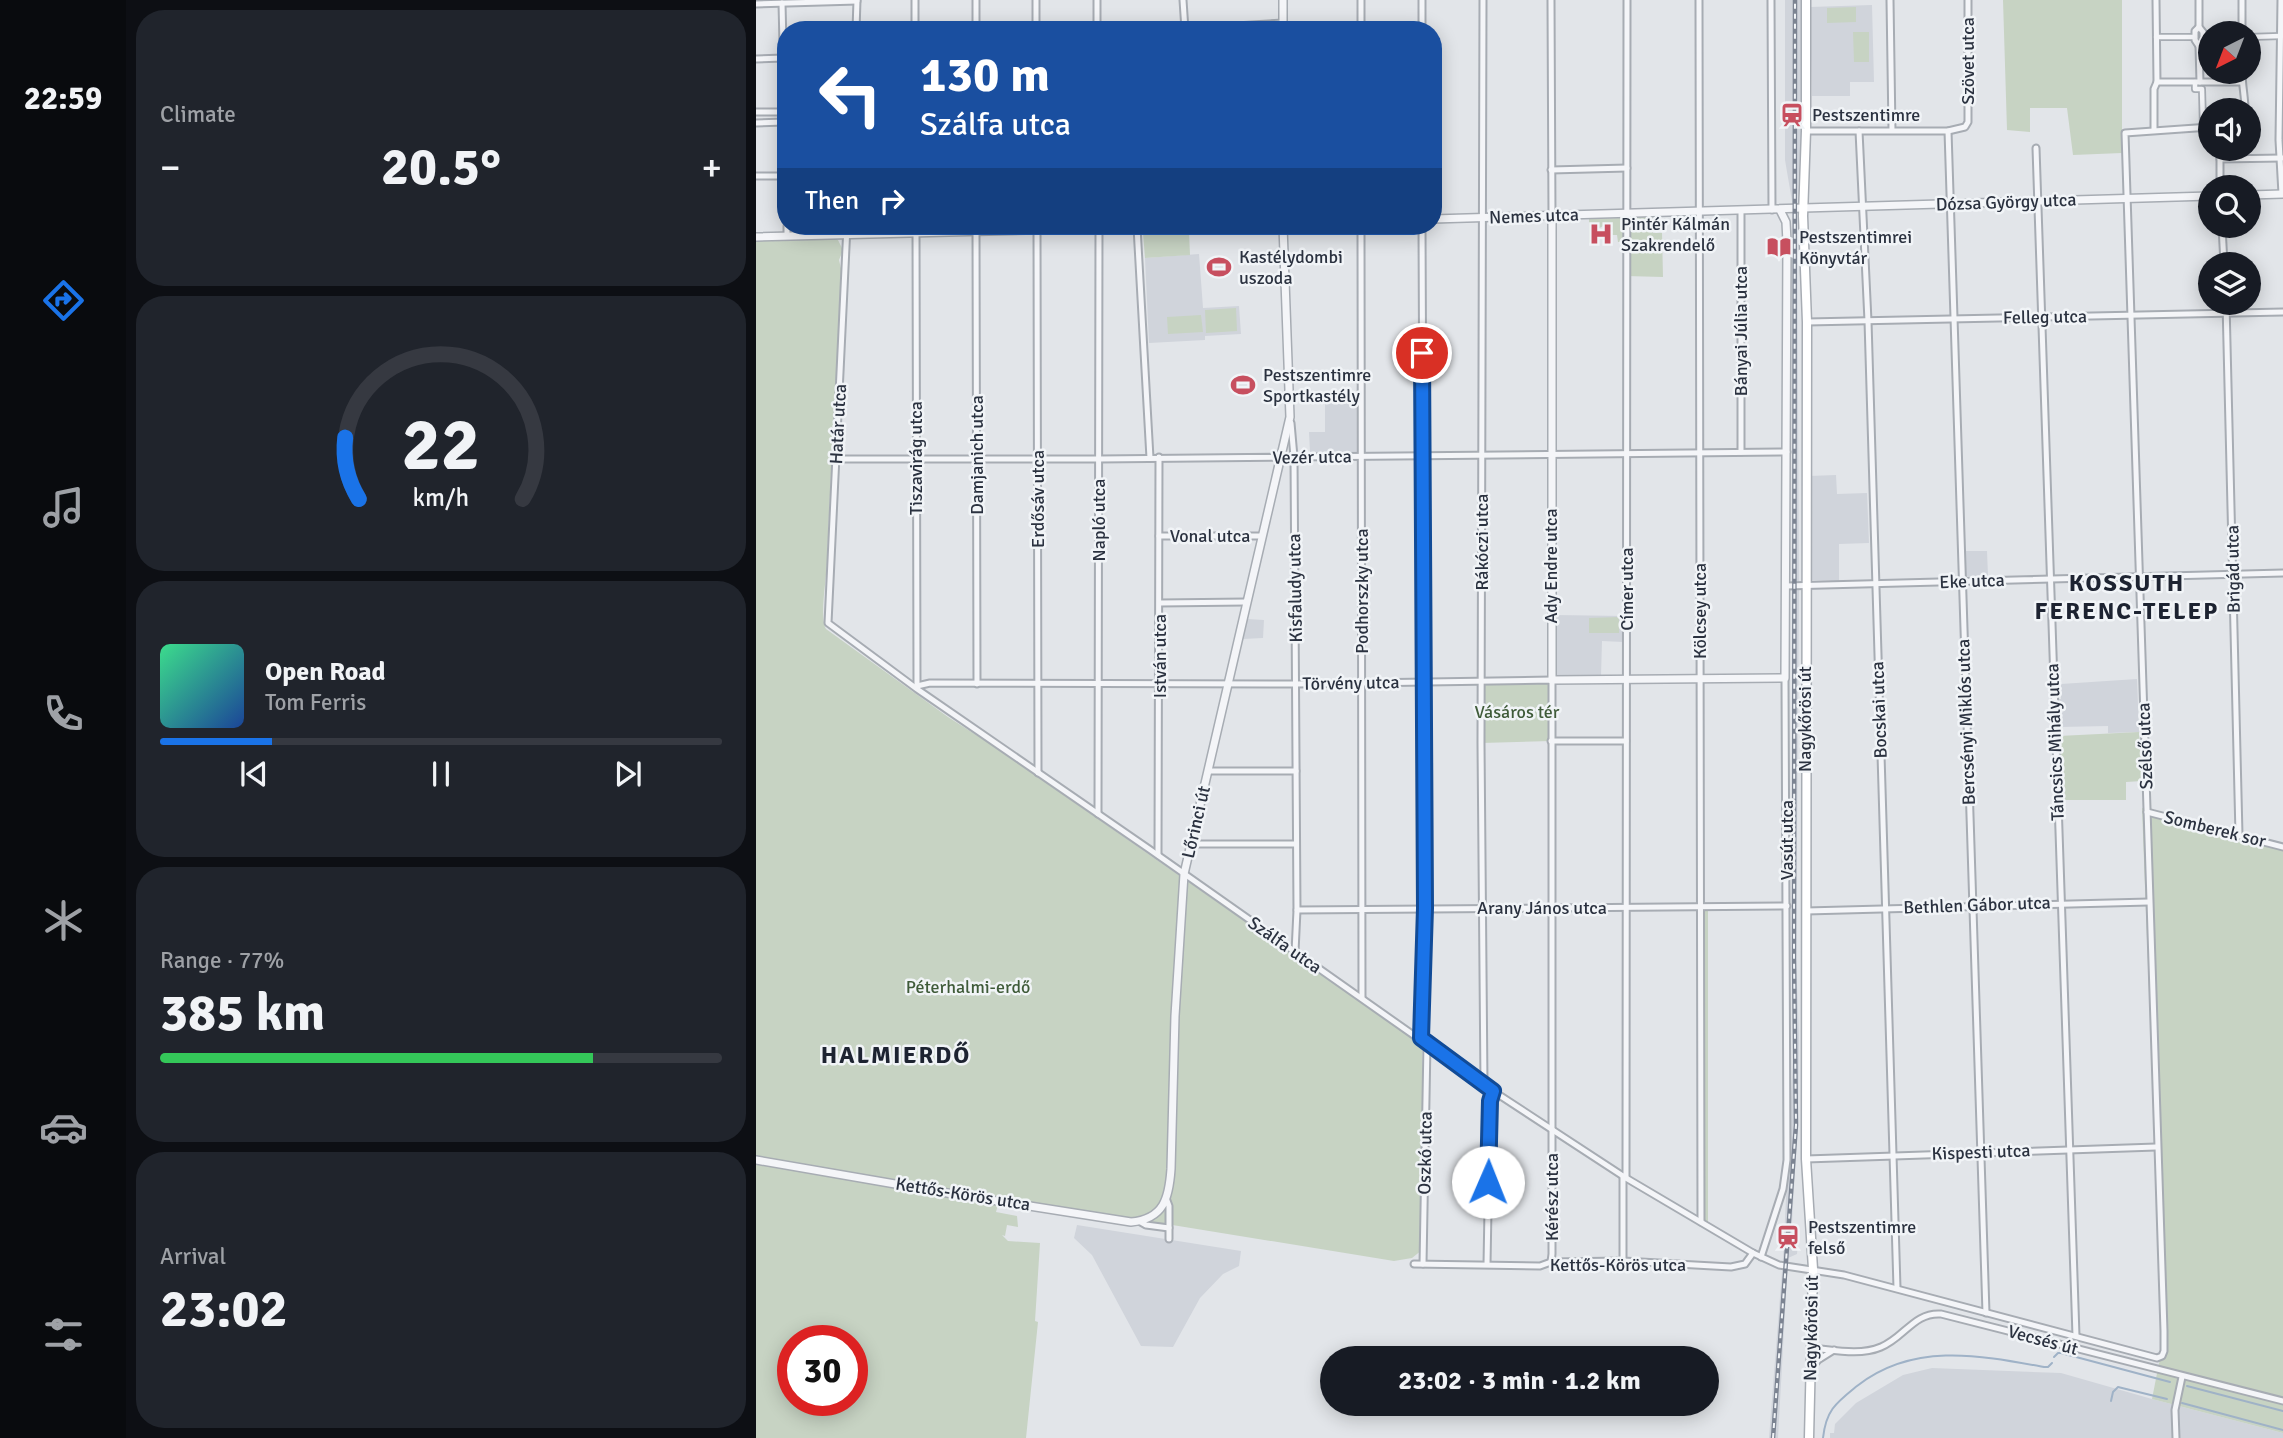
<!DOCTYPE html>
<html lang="en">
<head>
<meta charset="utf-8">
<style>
	body { margin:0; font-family:Signika,sans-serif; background:#20242c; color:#f1f3f6; height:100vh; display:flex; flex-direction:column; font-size:26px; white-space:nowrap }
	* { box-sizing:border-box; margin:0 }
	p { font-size:23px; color:#9ea1a6 }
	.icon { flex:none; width:38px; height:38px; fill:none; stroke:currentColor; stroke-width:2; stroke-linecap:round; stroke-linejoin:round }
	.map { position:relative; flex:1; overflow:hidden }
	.drawer { display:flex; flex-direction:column; gap:10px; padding:10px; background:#0d0f14; width:630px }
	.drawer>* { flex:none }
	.hud { position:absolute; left:21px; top:21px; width:665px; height:214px; border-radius:28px; box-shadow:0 4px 18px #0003; background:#1a4fa0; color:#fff; overflow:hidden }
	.needle { width:46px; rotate:222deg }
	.fabs { position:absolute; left:1442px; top:21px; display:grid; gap:14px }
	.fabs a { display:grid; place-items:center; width:63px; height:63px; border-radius:50%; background:#171b24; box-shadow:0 4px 18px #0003; font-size:35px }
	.speed { position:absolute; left:21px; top:1325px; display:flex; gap:14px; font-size:35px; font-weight:700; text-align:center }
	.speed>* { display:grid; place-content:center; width:91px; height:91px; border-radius:50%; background:#171b24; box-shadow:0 4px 18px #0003; line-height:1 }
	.speed .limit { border:10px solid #d22; background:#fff; color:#111 }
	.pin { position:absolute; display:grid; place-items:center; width:60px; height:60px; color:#fff; margin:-30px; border:4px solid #fff; border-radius:50%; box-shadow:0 2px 7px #0007 }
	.me { position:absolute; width:77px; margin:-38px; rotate:1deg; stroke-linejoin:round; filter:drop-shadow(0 0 5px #0008) }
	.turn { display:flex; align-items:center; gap:24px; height:147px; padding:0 28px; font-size:32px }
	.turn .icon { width:91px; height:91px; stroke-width:2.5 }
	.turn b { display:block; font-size:49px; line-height:60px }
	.then { display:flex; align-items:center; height:66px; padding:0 28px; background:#0003; gap:14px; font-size:26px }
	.big { font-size:52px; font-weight:700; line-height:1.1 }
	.drawer .card { flex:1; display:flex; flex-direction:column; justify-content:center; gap:10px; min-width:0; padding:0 24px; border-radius:28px; background:#20242c }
	.drawer .dial { align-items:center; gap:0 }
	.dial svg { height:182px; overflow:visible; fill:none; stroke:#363941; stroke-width:7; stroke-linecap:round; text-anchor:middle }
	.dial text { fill:#f1f3f6; stroke:none }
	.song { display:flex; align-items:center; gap:21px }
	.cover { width:84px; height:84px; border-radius:10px; background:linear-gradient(135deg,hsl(150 70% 55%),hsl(220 70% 35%)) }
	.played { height:7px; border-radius:4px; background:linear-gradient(90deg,#1a73e8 20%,#363941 20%) }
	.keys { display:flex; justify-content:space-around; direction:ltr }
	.heat { display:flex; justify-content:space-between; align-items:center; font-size:38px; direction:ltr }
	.charge { height:10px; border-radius:5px; background:linear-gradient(90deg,#34c759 77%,#363941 0) }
	.trip { position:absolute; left:564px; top:1346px; width:399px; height:70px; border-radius:35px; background:#171b24; box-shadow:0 4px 18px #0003; font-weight:700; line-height:70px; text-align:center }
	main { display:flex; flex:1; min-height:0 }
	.menu { display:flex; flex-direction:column; width:126px; justify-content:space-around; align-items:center; background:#090b0e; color:#9ea1a6 }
	.menu .icon { width:49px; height:49px }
	.menu .on { color:#1a73e8 }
	.menu b { font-size:32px; color:#f1f3f6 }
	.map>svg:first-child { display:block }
	.built { fill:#d0d4db }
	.green { fill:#c7d3c3; fill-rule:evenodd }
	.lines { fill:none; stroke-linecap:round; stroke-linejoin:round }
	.stream { stroke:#9fb2c7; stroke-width:2 }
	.pedestrian-casing { stroke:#a7acb3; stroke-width:8 }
	.minor-casing { stroke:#a7acb3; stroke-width:9 }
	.tertiary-casing { stroke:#a7acb3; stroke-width:10 }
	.secondary-casing { stroke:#a7acb3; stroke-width:11 }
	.pedestrian { stroke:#f4f5f8; stroke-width:4.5 }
	.minor { stroke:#f4f5f8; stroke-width:5 }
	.tertiary { stroke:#f4f5f8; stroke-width:7 }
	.secondary { stroke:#fff; stroke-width:8 }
	.rail-casing { stroke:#7c8492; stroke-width:4.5 }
	.rail { stroke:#f1f4f7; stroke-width:2; stroke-dasharray:5; stroke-linecap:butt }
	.route-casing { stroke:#114b97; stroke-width:18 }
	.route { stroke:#1a73e8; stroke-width:12 }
	.labels { text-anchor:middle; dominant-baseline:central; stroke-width:5; stroke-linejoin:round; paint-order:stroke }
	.street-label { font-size:18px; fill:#2b3240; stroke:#f1f4f7 }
	.poi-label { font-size:18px; fill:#2b3240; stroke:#f1f4f7; text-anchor:start }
	.park-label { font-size:18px; fill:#3f5b39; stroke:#f1f4f7 }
	.district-label { font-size:24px; font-weight:bold; letter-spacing:2px; fill:#1d2331; stroke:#f1f4f7 }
</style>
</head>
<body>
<main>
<nav class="menu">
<b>22:59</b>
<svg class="icon on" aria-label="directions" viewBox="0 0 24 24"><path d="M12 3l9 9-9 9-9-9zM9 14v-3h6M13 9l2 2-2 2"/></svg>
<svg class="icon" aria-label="music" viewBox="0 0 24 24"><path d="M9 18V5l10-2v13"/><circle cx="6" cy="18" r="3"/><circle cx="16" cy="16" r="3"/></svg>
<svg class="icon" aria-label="phone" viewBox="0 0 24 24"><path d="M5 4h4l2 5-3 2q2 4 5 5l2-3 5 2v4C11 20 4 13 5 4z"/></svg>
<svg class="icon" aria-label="climate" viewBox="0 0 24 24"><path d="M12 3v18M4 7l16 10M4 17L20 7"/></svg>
<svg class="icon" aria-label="car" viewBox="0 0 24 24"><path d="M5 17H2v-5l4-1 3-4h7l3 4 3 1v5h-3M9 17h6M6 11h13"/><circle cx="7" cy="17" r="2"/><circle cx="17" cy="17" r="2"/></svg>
<svg class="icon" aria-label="filters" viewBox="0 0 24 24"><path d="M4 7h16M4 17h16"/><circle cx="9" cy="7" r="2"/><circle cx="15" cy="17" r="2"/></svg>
</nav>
<section class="drawer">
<div class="card"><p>Climate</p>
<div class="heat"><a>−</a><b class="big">20.5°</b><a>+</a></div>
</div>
<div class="card dial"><svg viewBox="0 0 100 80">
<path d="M14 69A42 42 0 1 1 86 69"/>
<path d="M14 69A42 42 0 0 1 8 42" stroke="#1a73e8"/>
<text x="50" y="56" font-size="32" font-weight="700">22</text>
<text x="50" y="72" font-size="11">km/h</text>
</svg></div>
<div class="card">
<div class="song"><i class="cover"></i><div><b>Open Road</b><p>Tom Ferris</p></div></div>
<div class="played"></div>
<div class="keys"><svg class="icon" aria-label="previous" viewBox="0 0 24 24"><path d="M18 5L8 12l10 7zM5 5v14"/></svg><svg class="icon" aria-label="pause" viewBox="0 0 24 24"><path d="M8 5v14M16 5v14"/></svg><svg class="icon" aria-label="next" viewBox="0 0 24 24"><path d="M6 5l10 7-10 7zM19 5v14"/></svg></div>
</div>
<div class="card"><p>Range · 77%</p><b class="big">385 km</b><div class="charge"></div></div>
<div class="card"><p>Arrival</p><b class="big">23:02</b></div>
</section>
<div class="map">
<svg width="1527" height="1438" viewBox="0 0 1527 1438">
	<rect width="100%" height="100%" fill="#e2e5e9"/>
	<g class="built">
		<path d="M1029,0H1045V138L1041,200L1043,594L1040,959L1043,1037L1042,1117L1035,1241L1042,1242L1041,1254L1032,1258L1022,1438H1013L1027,1258L1038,1038L1036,959L1037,236L1036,201L1029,160Z"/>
		<path d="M1116,5L1118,82H1094V96H1056L1054,7Z"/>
		<path d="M443,254L447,308L483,306L485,334L449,336V340L393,343L389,258Z"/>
		<path d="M594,400H603L602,452H554L553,432H569V401Z"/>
		<path d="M1080,475L1081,494L1111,493L1113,543L1083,544V581L1054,580L1053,476Z"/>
		<path d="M1210,551H1231L1232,576H1210Z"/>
		<path d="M799,615L868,616V642L846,641L845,676H799Z"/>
		<path d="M491,619L508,620L507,638L487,639Z"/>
		<path d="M1381,679L1383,732L1352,733V726L1304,727L1302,699H1305V684Z"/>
		<path d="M321,1225L485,1251L483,1266L467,1274L444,1298L417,1347L385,1346L336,1255L318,1238Z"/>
		<path d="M1176,1368L1305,1373L1396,1399L1527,1433V1438H1074V1433H1078L1079,1424L1100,1403L1147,1375Z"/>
	</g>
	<g class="green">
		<path d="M1247,0H1366V153L1317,155L1311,108H1274V132L1251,130Z"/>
		<path d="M1100,7V22L1071,23V8Z"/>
		<path d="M1097,32H1113V62H1098Z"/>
		<path d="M896,213L897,233H906L907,277L870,276V215Z"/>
		<path d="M867,218L868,242H862L861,235H854L857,232L849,225L836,232V242L833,243V219Z"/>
		<path d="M433,232L434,255L389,258L387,233Z"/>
		<path d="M79,239L82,240L87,250L83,260L87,277C80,372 75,466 71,560C71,578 63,616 70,629L192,717L239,747L666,1045V1250L656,1258L638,1261L244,1197L240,1212L261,1216L262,1227L251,1225L249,1236L246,1235L252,1241L284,1243L279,1321L282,1322L270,1438H0V241ZM37,1340H96V1400H37Z"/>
		<path d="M480,308L481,331L450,333L449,310Z"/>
		<path d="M445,315L447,332L412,334L411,317Z"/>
		<path d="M863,617V633H833V618Z"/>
		<path d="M796,680L795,741L725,743L727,681Z"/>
		<path d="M1383,732L1386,781L1370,782V800H1306L1303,736Z"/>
		<path d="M1386,808L1527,844V1433L1396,1399L1405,1353V1307Z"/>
		<path d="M952,906V1227L945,1222L944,907Z"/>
	</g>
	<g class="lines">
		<g class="stream">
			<path d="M1298,1357L1302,1353H1305L1414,1382"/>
			<path d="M1431,1386L1527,1411"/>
			<path d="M1355,1401L1357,1392L1362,1387L1411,1399"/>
			<path d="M1426,1403L1527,1430"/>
			<path d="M1067,1438C1070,1410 1080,1403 1101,1386C1157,1342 1223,1355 1288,1367H1292L1296,1363"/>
		</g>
		<g class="pedestrian-casing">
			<g id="pedestrian">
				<path d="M1400,37H1439"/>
				<path d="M1493,37L1525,36"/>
				<path d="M1439,82V89H1446L1447,127"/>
			</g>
		</g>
		<g class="minor-casing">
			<g id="minor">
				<path d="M159,0V30"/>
				<path d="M220,0V30"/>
				<path d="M280,0V30"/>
				<path d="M341,0V30"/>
				<path d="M427,0L429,30"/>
				<path d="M666,0V30"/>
				<path d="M727,0L725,743L728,1084"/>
				<path d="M795,0L796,217"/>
				<path d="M943,0L945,1222"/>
				<path d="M1015,0L1016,210"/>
				<path d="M1134,0L1136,130"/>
				<path d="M1443,0V27L1447,32V37L1443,46L1444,82"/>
				<path d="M1486,0V33"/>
				<path d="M1525,0L1523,140L1526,194"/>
				<path d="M26,3L30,169"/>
				<path d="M0,4L101,1"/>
				<path d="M1443,27L1439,31V40L1443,46"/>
				<path d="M100,30L101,0"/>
				<path d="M416,30L527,23"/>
				<path d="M605,30V0"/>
				<path d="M0,59L27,58"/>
				<path d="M1486,72C1486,85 1489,97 1489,110"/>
				<path d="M1401,82H1486"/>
				<path d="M0,112H27"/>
				<path d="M0,123L28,122"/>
				<path d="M1398,129V89L1401,82L1400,0"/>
				<path d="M1050,131H1192L1209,127L1212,122V0"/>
				<path d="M1103,131L1112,321L1141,1288"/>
				<path d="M1192,131L1230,1313"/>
				<path d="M1280,148L1320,1336"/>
				<path d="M1464,149V187"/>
				<path d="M1464,159L1526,158"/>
				<path d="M795,170L871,168"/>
				<path d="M0,176H30"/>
				<path d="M985,210V452"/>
				<path d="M31,226V236"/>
				<path d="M91,226L72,623L161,689L393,849L737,1091L870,1178L997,1253L1023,1265L1088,1275L1401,1358L1406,1356L1408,1351V1331L1369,133L1454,127"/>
				<path d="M160,226L161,686"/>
				<path d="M220,226L221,684"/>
				<path d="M281,226L282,773"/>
				<path d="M605,226L606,998"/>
				<path d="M1466,226L1468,264"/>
				<path d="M381,227L394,458"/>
				<path d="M1470,303L1483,835"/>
				<path d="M1051,322L1527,312"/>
				<path d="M535,423L538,457L541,910L539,952"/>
				<path d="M80,459H343L1031,452"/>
				<path d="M403,536H505"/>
				<path d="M1030,586L1527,573"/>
				<path d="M404,603L490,602"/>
				<path d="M161,686L174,683L540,684L796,680V1254L795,1262"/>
				<path d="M795,741H870"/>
				<path d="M452,771H540"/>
				<path d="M1391,812L1527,847"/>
				<path d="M342,814L343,226"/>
				<path d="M435,844H540"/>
				<path d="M402,855L403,457"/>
				<path d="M541,910L1031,906"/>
				<path d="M1050,911L1393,902"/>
				<path d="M665,1039L669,908L666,226"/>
				<path d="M1050,1159L1400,1147"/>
				<path d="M870,1178L871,0"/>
				<path d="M410,1198L413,1206V1239"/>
				<path d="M383,1221L390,1225L413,1228"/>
				<path d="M1005,1257L1027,1189L1031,1160L1029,678"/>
				<path d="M867,1261V1176"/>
				<path d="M658,1264L784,1266L795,1262L867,1261L975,1267L989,1264L997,1253"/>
				<path d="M667,1264L671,1043"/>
				<path d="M731,1264L734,1101L737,1091"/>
				<path d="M1055,1348C1078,1350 1104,1356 1125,1347C1148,1338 1158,1312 1185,1314L1527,1401"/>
				<path d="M1056,1367L1062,1360L1078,1350"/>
				<path d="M1420,1438L1419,1410L1426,1377"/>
			</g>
		</g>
		<g class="tertiary-casing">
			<g id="tertiary">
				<path d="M527,30V0"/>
				<path d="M1493,195L1527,194"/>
				<path d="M796,217V680L1029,678L1031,242L1030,222L1024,210"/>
				<path d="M677,219L1454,196"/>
				<path d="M0,237L425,226"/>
				<path d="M0,1160L197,1194L375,1222C408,1219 413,1198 415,1169L419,1016L428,874L534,417L527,226"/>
			</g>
		</g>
		<g class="secondary-casing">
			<path id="secondary" d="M1050,0V131L1047,216L1051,322L1050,1159L1057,1269L1053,1438"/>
		</g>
		<use href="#pedestrian" class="pedestrian"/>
		<use href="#minor" class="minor"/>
		<use href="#tertiary" class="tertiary"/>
		<use href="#secondary" class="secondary"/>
		<g class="rail-casing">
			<path id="rail" d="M1017,1438L1040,1125L1038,959L1039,0"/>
		</g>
		<use href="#rail" class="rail"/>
	</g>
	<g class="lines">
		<g class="route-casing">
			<path id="route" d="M666,353L669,908L665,1038L737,1091L734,1101L732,1182"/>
		</g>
		<use href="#route" class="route"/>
	</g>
	<defs>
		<g id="station-bare" transform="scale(1.89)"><path d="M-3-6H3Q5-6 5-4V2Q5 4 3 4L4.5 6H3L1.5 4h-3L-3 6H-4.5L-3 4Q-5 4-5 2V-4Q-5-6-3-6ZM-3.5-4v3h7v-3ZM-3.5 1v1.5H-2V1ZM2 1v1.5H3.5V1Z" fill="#c74f5f" stroke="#f1f4f7" stroke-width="2.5" paint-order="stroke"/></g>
		<g id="hospital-bare" transform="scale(1.89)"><path d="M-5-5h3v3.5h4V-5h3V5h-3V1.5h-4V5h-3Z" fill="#c74f5f" stroke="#f1f4f7" stroke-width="2.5" paint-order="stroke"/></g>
		<g id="library-bare" transform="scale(1.89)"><path d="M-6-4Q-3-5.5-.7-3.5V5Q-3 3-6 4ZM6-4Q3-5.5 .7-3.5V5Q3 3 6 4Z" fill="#c74f5f" stroke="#f1f4f7" stroke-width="2.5" paint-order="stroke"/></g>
		<g id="stadium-bare" transform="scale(1.89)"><path d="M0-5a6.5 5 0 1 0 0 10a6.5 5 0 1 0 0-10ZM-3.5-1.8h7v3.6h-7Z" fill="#c74f5f" stroke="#f1f4f7" stroke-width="2.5" paint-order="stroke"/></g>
	</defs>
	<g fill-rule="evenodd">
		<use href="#station-bare" x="1036" y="115"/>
		<use href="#hospital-bare" x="845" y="234"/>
		<use href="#library-bare" x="1023" y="247"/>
		<use href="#stadium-bare" x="463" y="267"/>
		<use href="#stadium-bare" x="487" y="385"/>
		<use href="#station-bare" x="1032" y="1237"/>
	</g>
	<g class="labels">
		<g class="street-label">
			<text transform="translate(1212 61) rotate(-90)">Szövet utca</text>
			<text transform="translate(1250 202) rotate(-2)">Dózsa György utca</text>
			<text transform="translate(778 216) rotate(-2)">Nemes utca</text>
			<text transform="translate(1289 317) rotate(-1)">Felleg utca</text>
			<text transform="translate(985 331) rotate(-90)">Bányai Júlia utca</text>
			<text transform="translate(82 424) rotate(-87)">Határ utca</text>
			<text transform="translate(221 455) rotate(-90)">Damjanich utca</text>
			<text transform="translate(556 457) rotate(-1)">Vezér utca</text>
			<text transform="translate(160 458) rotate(-90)">Tiszavirág utca</text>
			<text transform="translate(282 499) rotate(-90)">Erdősáv utca</text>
			<text transform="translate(343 520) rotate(-90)">Napló utca</text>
			<text x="454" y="536">Vonal utca</text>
			<text transform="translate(726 542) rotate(-90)">Rákóczi utca</text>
			<text transform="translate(795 566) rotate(-90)">Ady Endre utca</text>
			<text transform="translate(1477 569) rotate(-91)">Brigád utca</text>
			<text transform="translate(1216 581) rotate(-2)">Eke utca</text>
			<text transform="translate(539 588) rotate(-91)">Kisfaludy utca</text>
			<text transform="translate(871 589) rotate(-90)">Címer utca</text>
			<text transform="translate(606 591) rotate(-90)">Podhorszky utca</text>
			<text transform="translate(944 611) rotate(-90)">Kölcsey utca</text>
			<text transform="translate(404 656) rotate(-90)">István utca</text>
			<text transform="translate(595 683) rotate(-1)">Törvény utca</text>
			<text transform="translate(1123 710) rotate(-92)">Bocskai utca</text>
			<text transform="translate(1049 719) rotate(-90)">Nagykőrösi út</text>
			<text transform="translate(1210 722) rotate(-92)">Bercsényi Miklós utca</text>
			<text transform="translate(1299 742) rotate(-92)">Táncsics Mihály utca</text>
			<text transform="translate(1389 746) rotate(-92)">Szélső utca</text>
			<text transform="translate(440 822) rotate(-77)">Lőrinci út</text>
			<text transform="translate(1459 829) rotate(14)">Somberek sor</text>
			<text transform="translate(1031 840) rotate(-90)">Vasút utca</text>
			<text transform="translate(1221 905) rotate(-2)">Bethlen Gábor utca</text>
			<text x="786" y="908">Arany János utca</text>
			<text transform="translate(529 945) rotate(35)">Szálfa utca</text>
			<text transform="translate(1225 1152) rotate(-2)">Kispesti utca</text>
			<text transform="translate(669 1153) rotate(-89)">Oszkó utca</text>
			<text transform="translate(207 1194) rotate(9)">Kettős-Körös utca</text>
			<text transform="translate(796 1197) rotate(-90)">Kérész utca</text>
			<text x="862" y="1265">Kettős-Körös utca</text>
			<text transform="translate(1055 1328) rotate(-89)">Nagykőrösi út</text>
			<text transform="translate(1287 1340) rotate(15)">Vecsés út</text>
		</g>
		<g class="poi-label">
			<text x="1056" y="115">Pestszentimre</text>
			<text x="865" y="224">Pintér Kálmán<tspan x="865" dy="21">Szakrendelő</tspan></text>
			<text x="1043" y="237">Pestszentimrei<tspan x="1043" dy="21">Könyvtár</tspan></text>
			<text x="483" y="257">Kastélydombi<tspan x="483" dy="21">uszoda</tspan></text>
			<text x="507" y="375">Pestszentimre<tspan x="507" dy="21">Sportkastély</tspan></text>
			<text x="1052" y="1227">Pestszentimre<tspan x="1052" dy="21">felső</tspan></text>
		</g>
		<g class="park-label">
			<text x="761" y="712">Vásáros tér</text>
			<text x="212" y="987">Péterhalmi-erdő</text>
		</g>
		<g class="district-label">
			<text x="1371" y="583">KOSSUTH<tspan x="1371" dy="28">FERENC-TELEP</tspan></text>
			<text x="140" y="1055">HALMIERDŐ</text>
		</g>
	</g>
</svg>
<div class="fabs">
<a><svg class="needle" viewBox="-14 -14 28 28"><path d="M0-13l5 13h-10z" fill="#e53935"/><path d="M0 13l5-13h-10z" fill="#9ea1a6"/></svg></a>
<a><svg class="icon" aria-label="sound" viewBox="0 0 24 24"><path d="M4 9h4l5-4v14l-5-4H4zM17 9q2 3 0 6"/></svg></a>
<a><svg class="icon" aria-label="search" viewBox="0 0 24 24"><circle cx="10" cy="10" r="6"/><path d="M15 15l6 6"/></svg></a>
<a><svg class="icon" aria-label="layers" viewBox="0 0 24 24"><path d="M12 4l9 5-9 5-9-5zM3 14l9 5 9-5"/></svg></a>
</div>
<div class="speed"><div class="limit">30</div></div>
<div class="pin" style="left:666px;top:353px;background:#d93025"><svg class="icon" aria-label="arrive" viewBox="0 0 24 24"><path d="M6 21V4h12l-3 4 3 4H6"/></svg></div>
<svg class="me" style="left:732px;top:1182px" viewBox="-20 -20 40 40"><circle r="19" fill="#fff"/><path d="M0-13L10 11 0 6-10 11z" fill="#1a73e8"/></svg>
<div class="trip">23:02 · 3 min · 1.2 km</div>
<div class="hud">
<div class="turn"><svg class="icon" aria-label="left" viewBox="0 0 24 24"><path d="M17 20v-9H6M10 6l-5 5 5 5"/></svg><div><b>130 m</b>Szálfa utca</div></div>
<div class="then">Then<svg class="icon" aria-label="right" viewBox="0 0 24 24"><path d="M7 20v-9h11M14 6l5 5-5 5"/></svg></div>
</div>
</div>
</main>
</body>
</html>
